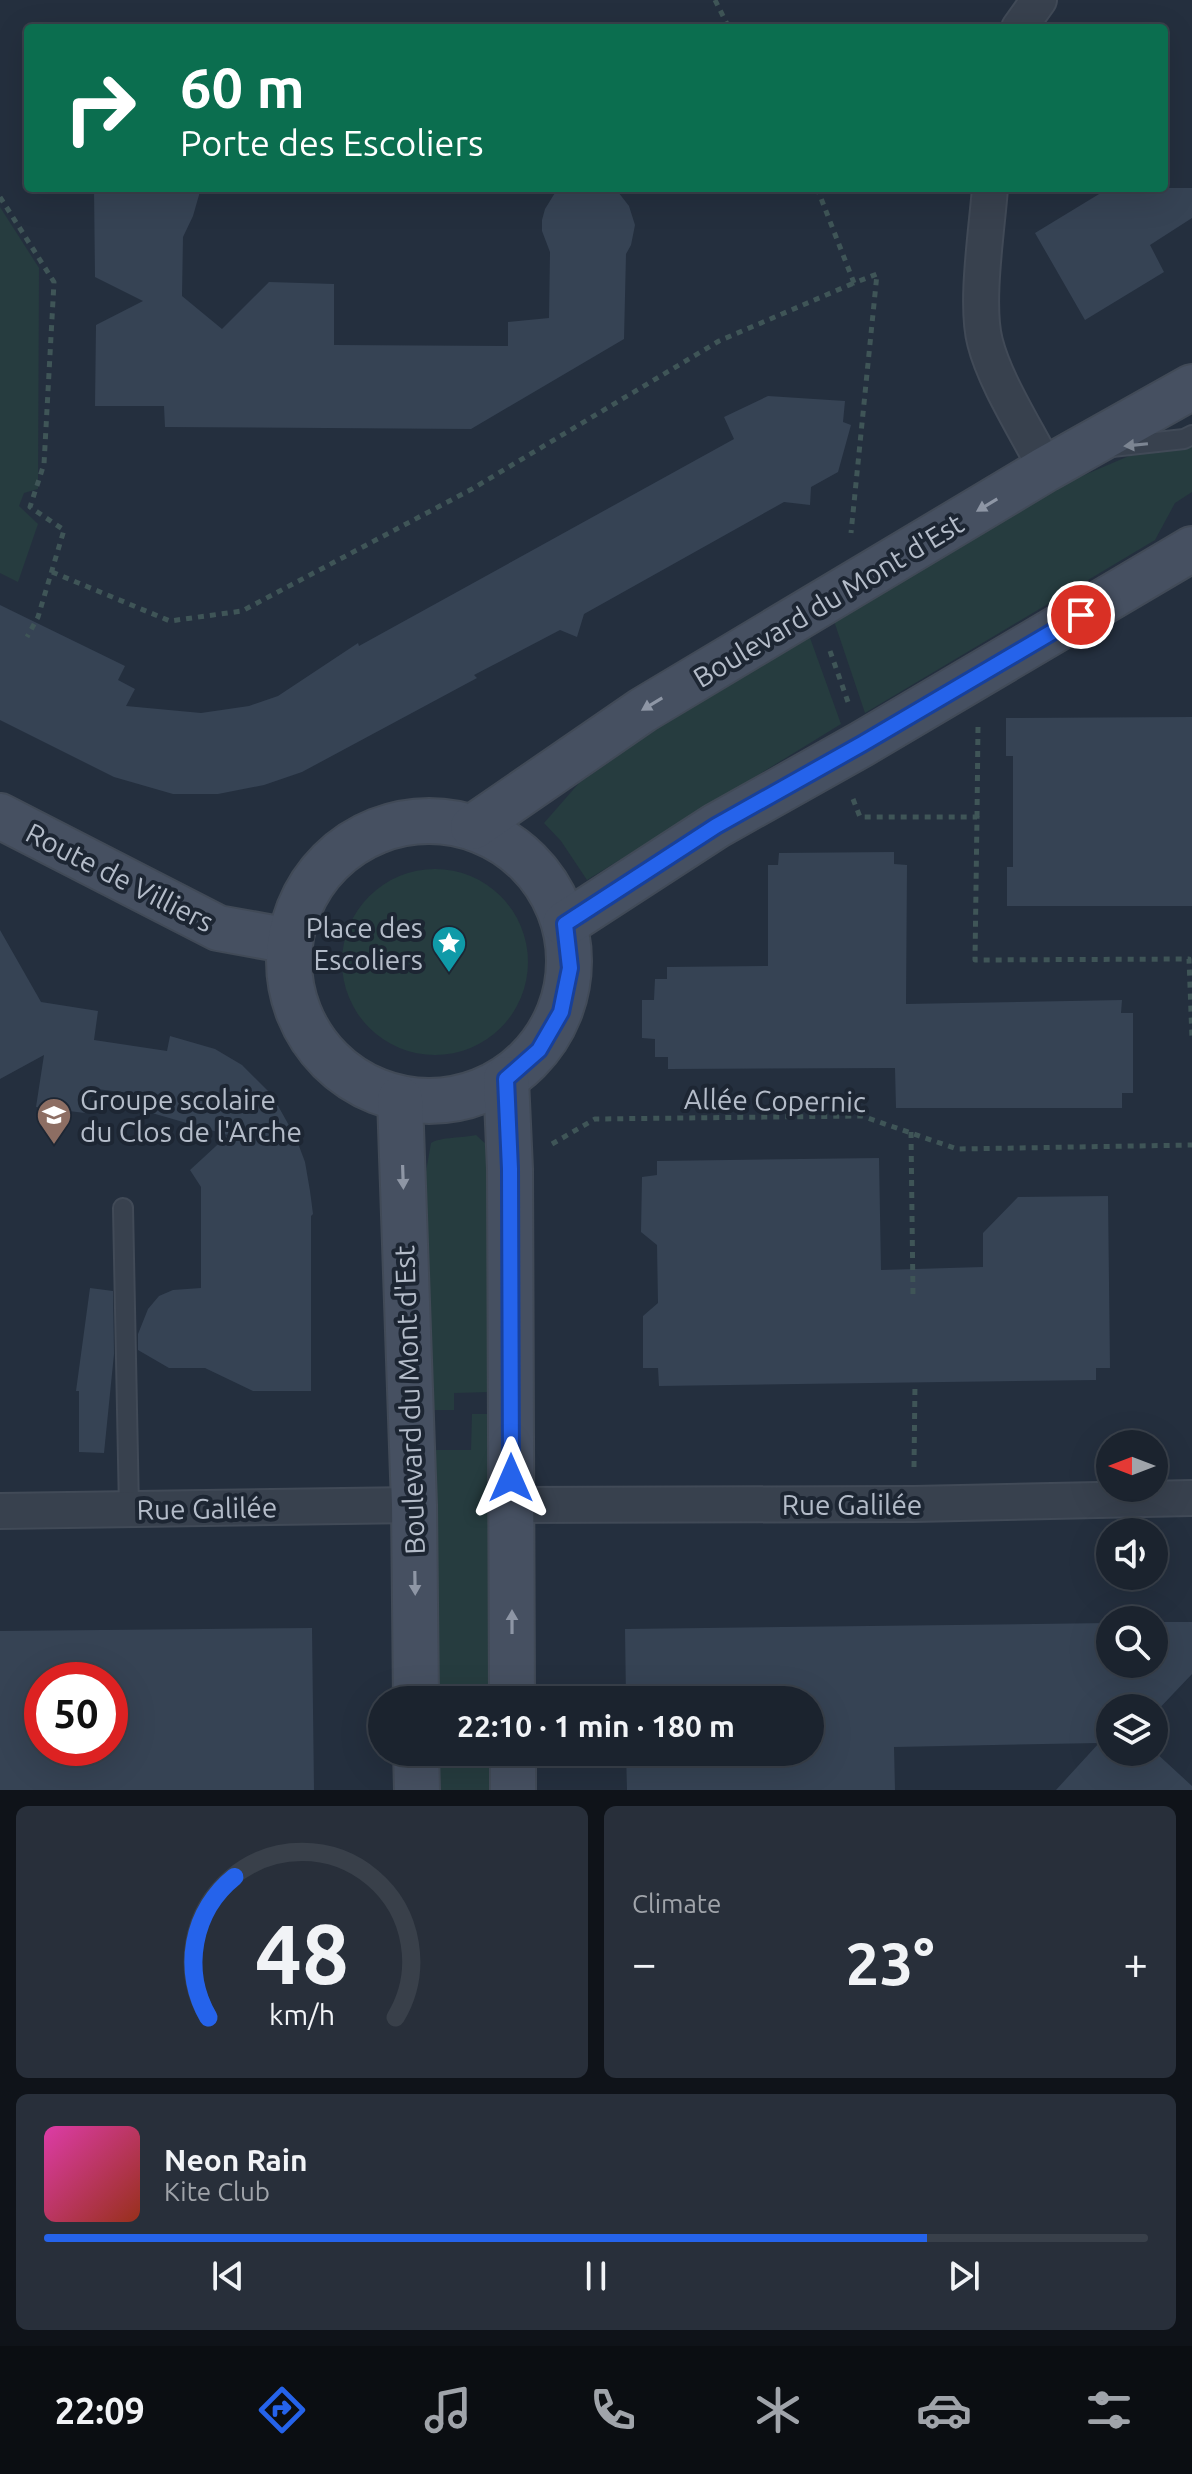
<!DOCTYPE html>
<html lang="en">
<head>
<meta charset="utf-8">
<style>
	body { margin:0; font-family:Ubuntu,sans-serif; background:#282f3a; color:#f1f3f6; height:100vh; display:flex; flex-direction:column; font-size:30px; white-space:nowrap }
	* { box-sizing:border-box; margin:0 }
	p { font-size:26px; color:#a0a4aa }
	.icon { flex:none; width:44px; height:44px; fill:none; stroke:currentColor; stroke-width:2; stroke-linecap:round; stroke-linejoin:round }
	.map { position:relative; height:1790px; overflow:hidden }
	.panel { display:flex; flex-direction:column; gap:16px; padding:16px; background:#0f1319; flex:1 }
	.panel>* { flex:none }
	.top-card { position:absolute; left:24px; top:24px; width:1144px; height:168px; border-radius:8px; box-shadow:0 8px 32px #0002,0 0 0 2px #39404a; background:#0b6e4f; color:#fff; overflow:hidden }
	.needle { width:52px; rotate:270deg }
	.tools { position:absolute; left:1096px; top:1430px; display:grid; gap:16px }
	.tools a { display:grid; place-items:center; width:72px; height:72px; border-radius:50%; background:#1b232e; box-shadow:0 8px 32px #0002,0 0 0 2px #39404a; font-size:40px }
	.speed { position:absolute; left:24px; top:1662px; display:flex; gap:16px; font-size:40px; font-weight:700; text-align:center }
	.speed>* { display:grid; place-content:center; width:104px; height:104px; border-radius:50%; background:#1b232e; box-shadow:0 8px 32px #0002,0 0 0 2px #39404a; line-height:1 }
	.speed .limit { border:12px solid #d22; background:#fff; color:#111 }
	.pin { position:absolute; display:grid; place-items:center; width:68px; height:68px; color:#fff; margin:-34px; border:4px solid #fff; border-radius:50%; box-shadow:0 2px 8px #0007 }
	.me { position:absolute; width:88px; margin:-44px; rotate:0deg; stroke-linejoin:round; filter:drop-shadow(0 0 6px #0008) }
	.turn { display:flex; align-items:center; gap:28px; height:168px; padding:0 24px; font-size:36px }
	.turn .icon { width:104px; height:104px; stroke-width:2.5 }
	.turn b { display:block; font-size:56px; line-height:68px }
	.big { font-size:60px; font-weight:700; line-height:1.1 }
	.panel .card { flex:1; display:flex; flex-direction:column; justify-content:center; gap:12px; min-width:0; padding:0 28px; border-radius:12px; background:#282f3a }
	.panel .dial { align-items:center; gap:0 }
	.dial svg { height:208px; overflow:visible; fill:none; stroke:#39404a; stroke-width:7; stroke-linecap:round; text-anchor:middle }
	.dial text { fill:#f1f3f6; stroke:none }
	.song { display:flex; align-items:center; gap:24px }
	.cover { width:96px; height:96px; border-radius:12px; background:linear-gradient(135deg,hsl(320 70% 55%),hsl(10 70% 35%)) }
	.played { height:8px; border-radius:4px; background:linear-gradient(90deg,#2563eb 80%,#39404a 80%) }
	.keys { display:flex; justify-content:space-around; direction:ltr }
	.heat { display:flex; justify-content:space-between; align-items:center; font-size:44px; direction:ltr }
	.panel .tiles { flex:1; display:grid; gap:16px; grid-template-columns:1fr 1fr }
	.card:last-child { grid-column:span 2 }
	.trip { position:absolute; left:368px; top:1686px; width:456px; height:80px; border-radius:40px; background:#1b232e; box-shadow:0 8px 32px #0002,0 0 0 2px #39404a; font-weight:700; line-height:80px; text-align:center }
	.tab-bar { display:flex; height:128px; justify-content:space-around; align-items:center; background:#0b0e12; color:#a0a4aa }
	.tab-bar .icon { width:56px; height:56px }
	.tab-bar .on { color:#2563eb }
	.tab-bar b { font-size:36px; color:#f1f3f6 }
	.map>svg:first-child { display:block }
	.green { fill:#263c3f }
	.building { fill:#364354; fill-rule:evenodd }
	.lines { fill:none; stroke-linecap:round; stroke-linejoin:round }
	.lane-casing { stroke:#414a57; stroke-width:22 }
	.street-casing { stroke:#414a57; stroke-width:38 }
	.secondary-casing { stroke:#414a57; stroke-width:48 }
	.path { stroke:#3f5557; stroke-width:5; stroke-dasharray:6 6; stroke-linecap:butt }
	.lane { stroke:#38414e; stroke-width:18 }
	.street { stroke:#38414e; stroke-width:34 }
	.secondary { stroke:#465061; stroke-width:44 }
	.oneway { fill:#7c8592 }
	.oneway2 { fill:#8e96a5 }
	.route-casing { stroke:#184099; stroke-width:20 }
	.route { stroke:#2563eb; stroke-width:14 }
	.labels { text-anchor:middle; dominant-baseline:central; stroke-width:8; stroke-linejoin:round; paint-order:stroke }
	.street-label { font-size:28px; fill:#b4bcc9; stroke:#1d2633 }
	.poi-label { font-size:28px; fill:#b4bcc9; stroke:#1d2633; text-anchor:end }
</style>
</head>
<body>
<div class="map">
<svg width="1192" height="1790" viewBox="0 0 1192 1790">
	<rect width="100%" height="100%" fill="#242f3e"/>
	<g class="green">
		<path d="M0,207L39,268L38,489L24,493L19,506L38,524L18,582L0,573Z"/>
		<path d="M1192,429V492L1175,503L1155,540L865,713L834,621L1054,488Z"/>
		<path d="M809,635L841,724L587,880L561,841L544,823L579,783L654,731Z"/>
		<circle cx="435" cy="962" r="93"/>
		<path d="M476,1135L489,1147L491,1392L454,1393V1410H431L425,1177L431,1143C440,1137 463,1138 476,1135Z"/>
		<path d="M472,1414H489L491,1700H436L433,1450H471Z"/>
		<rect x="437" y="1752" width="54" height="38"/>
	</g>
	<g class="building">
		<path d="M94,188H201L193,216L183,237L182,296L222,329L269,282L334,284V345L508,346V322L549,318L550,252L542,231V220L545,209L558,188H615L629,206L635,225L631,245L626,254L624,339L471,429L165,427L164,406H95L96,325L143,301L95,277Z"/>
		<path d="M1109,188H1192V218L1150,245L1164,272L1085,320L1035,233Z"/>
		<path d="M768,396L845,401L843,422L851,425L838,472L811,487L810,505L784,502L584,614L577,637L560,630L474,675L477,678L302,772L264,785L218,794H173L114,777L0,720V605L125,666L118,680L135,689L126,706L201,713L249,706L278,696L358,643L359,646L734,439L724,417Z"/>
		<path d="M1192,717V906H1007V867H1013V756H1006V718Z"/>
		<path d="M894,852V864L907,865L906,1004L1122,1000L1121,1013H1133V1093H1122V1108H896L895,1068L668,1069V1057H655V1039L642,1038V1000H654L655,979H667V967L768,966V865H778L779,853Z"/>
		<path d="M0,930L41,1002L98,1011L94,1040L167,1051L170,1036L215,1049L242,1065L272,1095L296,1138L305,1162L310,1191L313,1214L311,1216V1391H253L205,1368H169L138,1350V1334L148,1309L159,1296L173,1290L201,1288V1187L190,1170L228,1135L152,1113L154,1096L88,1088L85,1113L36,1107L44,1055L0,1079Z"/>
		<path d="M879,1158L881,1270L983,1267V1233L1018,1197L1108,1196L1110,1368H1096V1380L659,1386L658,1368H643V1316L658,1303L657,1245L641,1232L642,1177L657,1175V1161Z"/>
		<path d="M90,1288L113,1291L114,1354L104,1453L79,1452V1391H76Z"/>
		<path d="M1154,1622H1192V1674L1154,1714V1708H1110V1752L1154,1751L1192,1786V1790H1056L1099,1743L894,1747L895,1790H627L626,1752H810V1700H626L625,1629L1110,1623V1664H1154Z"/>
		<path d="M312,1628L314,1790H0V1631ZM42,1680H110V1748H42Z"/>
	</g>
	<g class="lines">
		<g class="lane-casing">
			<g id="lane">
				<path d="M1112,447L1184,439L1192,435"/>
				<path d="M123,1208L129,1509"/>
			</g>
		</g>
		<g class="street-casing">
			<g id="street">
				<path d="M1019,28L1039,0"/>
				<path d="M990,188C987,229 975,304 985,342C995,382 1027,431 1046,469"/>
				<path d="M511,1505L914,1504L1192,1498"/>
				<path d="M0,1511L414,1505"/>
			</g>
		</g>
		<g class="secondary-casing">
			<g id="secondary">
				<path d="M0,816L218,928L290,941"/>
				<circle cx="429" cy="961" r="140"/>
				<path d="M473,827L643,710L1046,469L1192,387"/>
				<path d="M565,924L716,826L862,744L1192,549"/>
				<path d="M506,1079L510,1169L512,1700"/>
				<path d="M400,1099L414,1505L416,1700"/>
				<path d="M416,1752L417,1790"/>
				<path d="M513,1752V1790"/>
			</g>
		</g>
		<g class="path">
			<path d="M715,0L729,28"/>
			<path d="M817,188L854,283L877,274L851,533"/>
			<path d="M0,197L54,282L44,464L30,507L64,530L38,617L27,637"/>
			<path d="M52,572L170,621L242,611L472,489L719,341L854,283"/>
			<path d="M830,651L848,702"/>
			<path d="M853,799L860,817H977L975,960L1189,959L1192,1039"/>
			<path d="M977,817L978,726"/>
			<path d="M911,1132L913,1296"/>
			<path d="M552,1144L595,1119L862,1116L957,1149L1192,1145"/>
			<path d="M914,1467L915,1383"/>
		</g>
		<use href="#lane" class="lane"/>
		<use href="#street" class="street"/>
		<use href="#secondary" class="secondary"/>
	</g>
	<defs><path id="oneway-solid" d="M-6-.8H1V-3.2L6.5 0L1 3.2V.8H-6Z" transform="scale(2)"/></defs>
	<use class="oneway" href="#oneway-solid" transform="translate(1136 445) rotate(174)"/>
	<g class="oneway2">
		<use href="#oneway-solid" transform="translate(987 505) rotate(149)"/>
		<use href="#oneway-solid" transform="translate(652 704) rotate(149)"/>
		<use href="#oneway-solid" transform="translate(403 1177) rotate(88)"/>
		<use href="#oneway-solid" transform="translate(415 1583) rotate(89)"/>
		<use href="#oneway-solid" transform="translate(512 1622) rotate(-90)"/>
	</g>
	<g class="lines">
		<g class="route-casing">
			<path id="route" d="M511,1478L510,1169L506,1079L539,1050L561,1012L570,968L565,924L716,826L862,744L1081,615"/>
		</g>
		<use href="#route" class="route"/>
	</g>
	<defs>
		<g id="sight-pin" transform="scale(1.8)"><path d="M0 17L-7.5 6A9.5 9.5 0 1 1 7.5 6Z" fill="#0f9aa8" stroke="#1d2633"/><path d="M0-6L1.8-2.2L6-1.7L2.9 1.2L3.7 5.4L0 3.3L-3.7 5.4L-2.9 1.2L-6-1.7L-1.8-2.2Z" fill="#fff"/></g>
		<g id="school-pin" transform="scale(1.8)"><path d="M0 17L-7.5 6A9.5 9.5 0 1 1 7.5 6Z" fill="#8d6e63" stroke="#1d2633"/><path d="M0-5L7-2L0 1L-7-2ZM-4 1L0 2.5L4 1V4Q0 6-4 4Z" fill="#fff"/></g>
	</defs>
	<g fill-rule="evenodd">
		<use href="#sight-pin" x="449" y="943"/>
		<use href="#school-pin" x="54" y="1115"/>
	</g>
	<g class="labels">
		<g class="street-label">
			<text transform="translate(828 600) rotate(-31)">Boulevard du Mont d'Est</text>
			<text transform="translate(120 877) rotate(27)">Route de Villiers</text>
			<text transform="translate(775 1100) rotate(1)">Allée Copernic</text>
			<text transform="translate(409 1400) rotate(-92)">Boulevard du Mont d'Est</text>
			<text x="852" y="1504">Rue Galilée</text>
			<text transform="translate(207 1508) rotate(-1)">Rue Galilée</text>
		</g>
		<g class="poi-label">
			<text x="423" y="927">Place des<tspan x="423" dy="32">Escoliers</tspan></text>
			<text x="80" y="1099" text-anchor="start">Groupe scolaire<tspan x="80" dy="32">du Clos de l'Arche</tspan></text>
		</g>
	</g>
</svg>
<div class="tools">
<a><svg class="needle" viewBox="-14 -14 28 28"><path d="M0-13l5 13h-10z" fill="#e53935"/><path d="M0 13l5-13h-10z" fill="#a0a4aa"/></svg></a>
<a><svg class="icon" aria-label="sound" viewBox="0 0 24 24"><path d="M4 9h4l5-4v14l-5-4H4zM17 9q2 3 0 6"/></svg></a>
<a><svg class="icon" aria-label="search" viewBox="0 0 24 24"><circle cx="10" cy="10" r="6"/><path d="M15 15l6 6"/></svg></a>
<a><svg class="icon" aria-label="layers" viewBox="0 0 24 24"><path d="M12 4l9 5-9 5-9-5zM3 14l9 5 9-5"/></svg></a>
</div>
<div class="speed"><div class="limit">50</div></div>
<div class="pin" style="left:1081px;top:615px;background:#d93025"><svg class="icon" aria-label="arrive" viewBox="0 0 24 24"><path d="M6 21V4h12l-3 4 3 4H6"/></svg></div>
<svg class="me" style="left:511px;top:1478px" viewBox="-20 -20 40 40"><path d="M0-17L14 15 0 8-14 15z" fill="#2563eb" stroke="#fff" stroke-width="4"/></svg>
<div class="trip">22:10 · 1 min · 180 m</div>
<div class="top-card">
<div class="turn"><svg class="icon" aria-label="right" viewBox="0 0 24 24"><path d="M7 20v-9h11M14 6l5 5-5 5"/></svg><div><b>60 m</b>Porte des Escoliers</div></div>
</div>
</div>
<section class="panel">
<div class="tiles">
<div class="card dial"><svg viewBox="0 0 100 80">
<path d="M14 69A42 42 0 1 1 86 69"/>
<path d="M14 69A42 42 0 0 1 24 15" stroke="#2563eb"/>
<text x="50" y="56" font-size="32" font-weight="700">48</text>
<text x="50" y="72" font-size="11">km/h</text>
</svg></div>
<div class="card"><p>Climate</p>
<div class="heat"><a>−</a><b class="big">23°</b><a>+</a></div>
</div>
<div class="card">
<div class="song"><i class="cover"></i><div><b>Neon Rain</b><p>Kite Club</p></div></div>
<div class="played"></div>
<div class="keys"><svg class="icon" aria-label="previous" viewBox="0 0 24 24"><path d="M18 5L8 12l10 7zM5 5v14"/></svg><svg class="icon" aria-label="pause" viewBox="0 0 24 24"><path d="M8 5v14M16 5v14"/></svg><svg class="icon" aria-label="next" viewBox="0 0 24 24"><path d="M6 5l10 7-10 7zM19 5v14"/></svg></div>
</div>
</div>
</section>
<nav class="tab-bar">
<b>22:09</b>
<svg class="icon on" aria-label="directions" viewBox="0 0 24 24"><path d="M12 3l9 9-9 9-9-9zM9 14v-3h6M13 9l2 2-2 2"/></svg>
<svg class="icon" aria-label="music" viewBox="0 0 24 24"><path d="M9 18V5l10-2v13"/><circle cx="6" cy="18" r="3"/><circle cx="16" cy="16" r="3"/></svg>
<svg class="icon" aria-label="phone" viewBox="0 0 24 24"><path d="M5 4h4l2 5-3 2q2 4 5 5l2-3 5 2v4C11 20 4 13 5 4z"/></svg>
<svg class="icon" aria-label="climate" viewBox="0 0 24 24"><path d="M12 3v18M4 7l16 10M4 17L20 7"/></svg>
<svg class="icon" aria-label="car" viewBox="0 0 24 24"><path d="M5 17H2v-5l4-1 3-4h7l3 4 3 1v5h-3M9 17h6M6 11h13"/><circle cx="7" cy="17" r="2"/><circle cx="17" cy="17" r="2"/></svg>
<svg class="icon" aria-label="filters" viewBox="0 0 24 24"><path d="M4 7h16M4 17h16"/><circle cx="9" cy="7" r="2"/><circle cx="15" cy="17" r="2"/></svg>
</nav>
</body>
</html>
